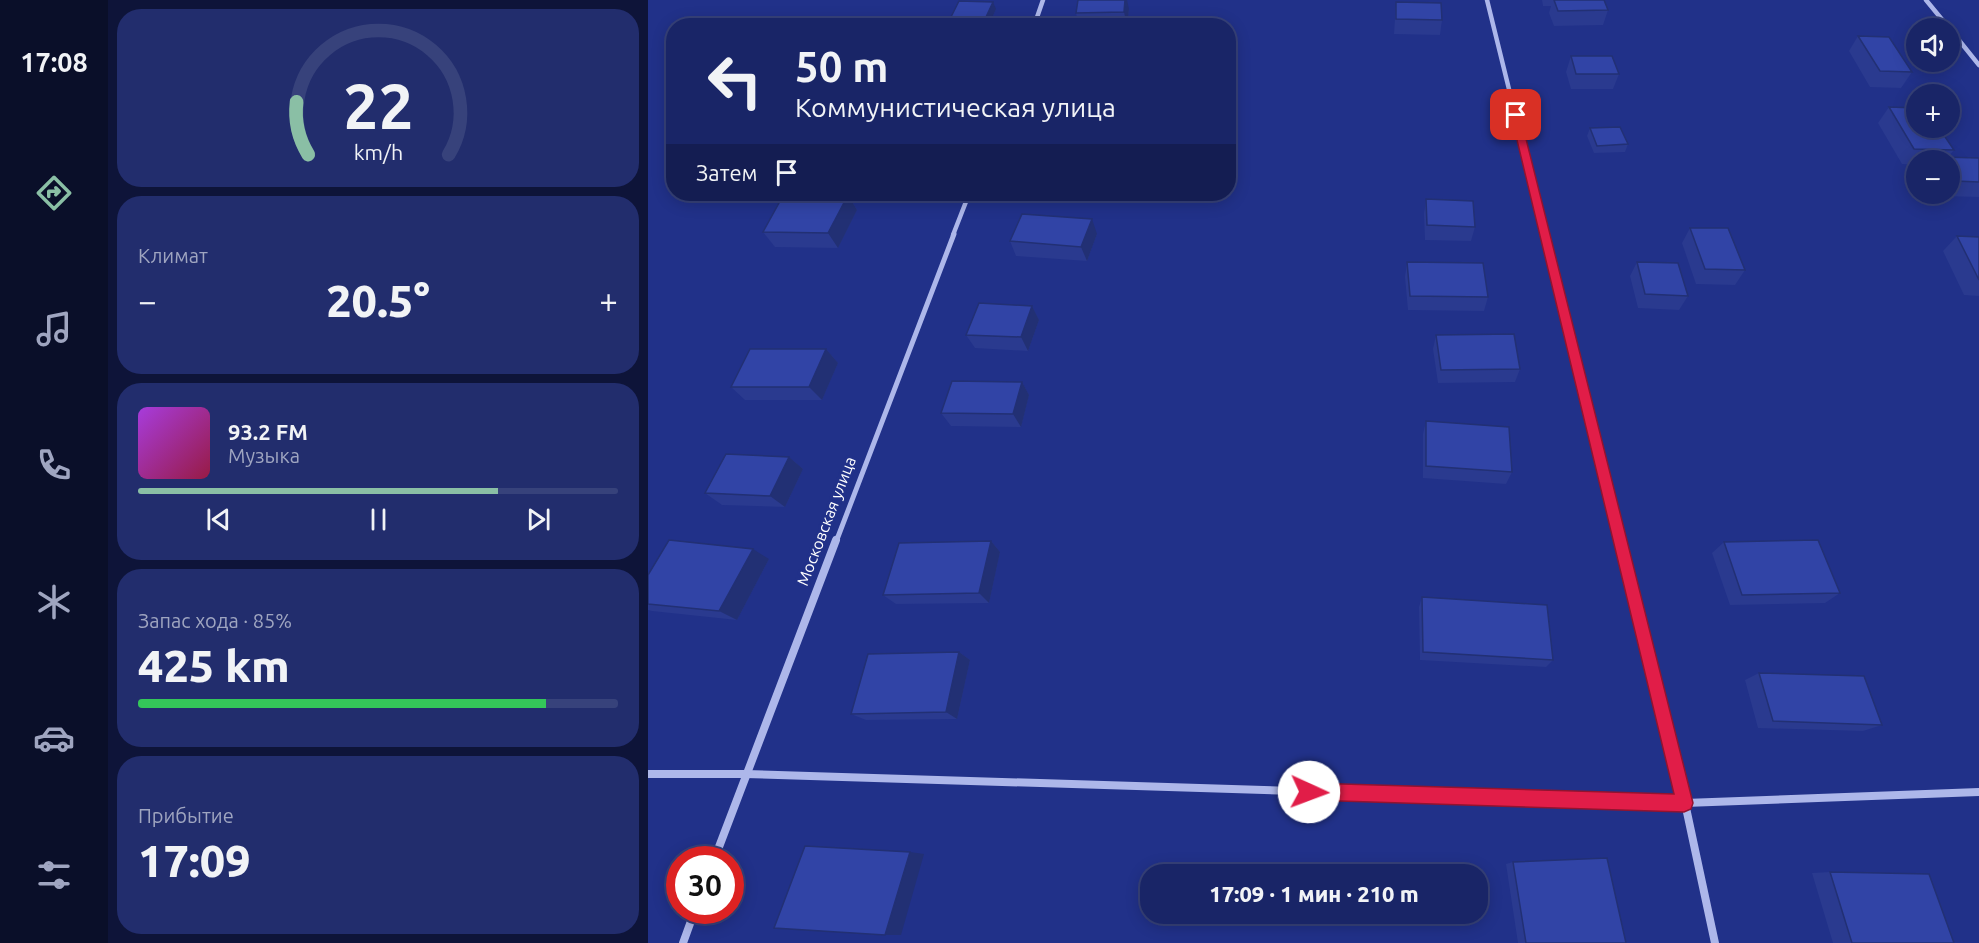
<!DOCTYPE html>
<html lang="ru">
<head>
<meta charset="utf-8">
<style>
	body { margin:0; font-family:Ubuntu,sans-serif; background:#222d6d; color:#f1f3f6; height:100vh; display:flex; flex-direction:column; font-size:22px; white-space:nowrap }
	* { box-sizing:border-box; margin:0 }
	p { font-size:20px; color:#9fa5c0 }
	.icon { flex:none; width:33px; height:33px; fill:none; stroke:currentColor; stroke-width:2; stroke-linecap:round; stroke-linejoin:round }
	.map { position:relative; flex:1; overflow:hidden }
	.sheet { display:flex; flex-direction:column; gap:9px; padding:9px; background:#0e1439; width:540px }
	.sheet>* { flex:none }
	.top-card { position:absolute; left:18px; top:18px; width:570px; height:183px; border-radius:24px; box-shadow:0 3px 15px #0003,0 0 0 2px #37427b; background:#192567; color:#f1f3f6; overflow:hidden }
	.buttons { position:absolute; left:1258px; top:18px; display:grid; gap:12px }
	.buttons a { display:grid; place-items:center; width:54px; height:54px; border-radius:50%; background:#192567; box-shadow:0 3px 15px #0003,0 0 0 2px #37427b; font-size:30px }
	.speed { position:absolute; left:18px; top:846px; display:flex; gap:12px; font-size:30px; font-weight:700; text-align:center }
	.speed>* { display:grid; place-content:center; width:78px; height:78px; border-radius:50%; background:#192567; box-shadow:0 3px 15px #0003,0 0 0 2px #37427b; line-height:1 }
	.speed .limit { border:9px solid #d22; background:#fff; color:#111 }
	.pin { position:absolute; display:grid; place-items:center; width:51px; height:51px; color:#fff; margin:-26px; border-radius:12px; box-shadow:0 3px 9px #0006 }
	.me { position:absolute; width:66px; margin:-33px; rotate:92deg; stroke-linejoin:round; filter:drop-shadow(0 0 4px #0008) }
	.turn { display:flex; align-items:center; gap:21px; height:126px; padding:0 30px; font-size:27px }
	.turn .icon { width:78px; height:78px; stroke-width:2.5 }
	.turn b { display:block; font-size:42px; line-height:51px }
	.then { display:flex; align-items:center; height:57px; padding:0 30px; background:#0003; gap:12px; font-size:22px }
	.big { font-size:45px; font-weight:800; line-height:1.1 }
	.sheet .card { flex:1; display:flex; flex-direction:column; justify-content:center; gap:9px; min-width:0; padding:0 21px; border-radius:24px; background:#222d6d }
	.sheet .dial { align-items:center; gap:0 }
	.dial svg { height:156px; overflow:visible; fill:none; stroke:#37427b; stroke-width:7; stroke-linecap:round; text-anchor:middle }
	.dial text { fill:#f1f3f6; stroke:none }
	.song { display:flex; align-items:center; gap:18px }
	.cover { width:72px; height:72px; border-radius:9px; background:linear-gradient(135deg,hsl(280 70% 55%),hsl(340 70% 35%)) }
	.played { height:6px; border-radius:3px; background:linear-gradient(90deg,#8abfa5 75%,#37427b 75%) }
	.keys { display:flex; justify-content:space-around; direction:ltr }
	.heat { display:flex; justify-content:space-between; align-items:center; font-size:33px; direction:ltr }
	.charge { height:9px; border-radius:4px; background:linear-gradient(90deg,#34c759 85%,#37427b 0) }
	.trip { position:absolute; left:492px; top:864px; width:348px; height:60px; border-radius:24px; background:#192567; box-shadow:0 3px 15px #0003,0 0 0 2px #37427b; font-weight:800; line-height:60px; text-align:center }
	main { display:flex; flex:1; min-height:0 }
	.tabs { display:flex; flex-direction:column; width:108px; justify-content:space-around; align-items:center; background:#0a0f29; color:#9fa5c0 }
	.tabs .icon { width:42px; height:42px }
	.tabs .selected { color:#8abfa5 }
	.tabs b { font-size:27px; color:#f1f3f6 }
	.map>svg:first-child { display:block }
	.lines { fill:none; stroke-linecap:round; stroke-linejoin:round }
	.minor-far2 { stroke:#adb7ea; stroke-width:4.5 }
	.minor-far1 { stroke:#adb7ea; stroke-width:5 }
	.minor { stroke:#adb7ea; stroke-width:8 }
	.wall { fill:#2a3a8f }
	.shaded-wall { fill:#223074 }
	.building { fill:#3144a6; stroke:#223074; stroke-width:1.5 }
	.route { fill:#e11d48; stroke:#92132f; stroke-width:1.5 }
	.labels { text-anchor:middle; dominant-baseline:central; stroke-width:6; stroke-linejoin:round; paint-order:stroke }
	.street-label { font-size:16px; fill:#fff; stroke:#213189 }
</style>
</head>
<body>
<main>
<nav class="tabs">
<b>17:08</b>
<svg class="icon selected" aria-label="directions" viewBox="0 0 24 24"><path d="M12 3l9 9-9 9-9-9zM9 14v-3h6M13 9l2 2-2 2"/></svg>
<svg class="icon" aria-label="music" viewBox="0 0 24 24"><path d="M9 18V5l10-2v13"/><circle cx="6" cy="18" r="3"/><circle cx="16" cy="16" r="3"/></svg>
<svg class="icon" aria-label="phone" viewBox="0 0 24 24"><path d="M5 4h4l2 5-3 2q2 4 5 5l2-3 5 2v4C11 20 4 13 5 4z"/></svg>
<svg class="icon" aria-label="climate" viewBox="0 0 24 24"><path d="M12 3v18M4 7l16 10M4 17L20 7"/></svg>
<svg class="icon" aria-label="car" viewBox="0 0 24 24"><path d="M5 17H2v-5l4-1 3-4h7l3 4 3 1v5h-3M9 17h6M6 11h13"/><circle cx="7" cy="17" r="2"/><circle cx="17" cy="17" r="2"/></svg>
<svg class="icon" aria-label="filters" viewBox="0 0 24 24"><path d="M4 7h16M4 17h16"/><circle cx="9" cy="7" r="2"/><circle cx="15" cy="17" r="2"/></svg>
</nav>
<section class="sheet">
<div class="card dial"><svg viewBox="0 0 100 80">
<path d="M14 69A42 42 0 1 1 86 69"/>
<path d="M14 69A42 42 0 0 1 8 42" stroke="#8abfa5"/>
<text x="50" y="56" font-size="32" font-weight="700">22</text>
<text x="50" y="72" font-size="11">km/h</text>
</svg></div>
<div class="card"><p>Климат</p>
<div class="heat"><a>−</a><b class="big">20.5°</b><a>+</a></div>
</div>
<div class="card">
<div class="song"><i class="cover"></i><div><b>93.2 FM</b><p>Музыка</p></div></div>
<div class="played"></div>
<div class="keys"><svg class="icon" aria-label="previous" viewBox="0 0 24 24"><path d="M18 5L8 12l10 7zM5 5v14"/></svg><svg class="icon" aria-label="pause" viewBox="0 0 24 24"><path d="M8 5v14M16 5v14"/></svg><svg class="icon" aria-label="next" viewBox="0 0 24 24"><path d="M6 5l10 7-10 7zM19 5v14"/></svg></div>
</div>
<div class="card"><p>Запас хода · 85%</p><b class="big">425 km</b><div class="charge"></div></div>
<div class="card"><p>Прибытие</p><b class="big">17:09</b></div>
</section>
<div class="map">
<svg width="1331" height="943" viewBox="0 0 1331 943">
	<rect width="100%" height="100%" fill="#213189"/>
	<g class="lines">
		<g class="minor-far2">
			<path d="M839,0L897,235"/>
			<path d="M1278,0L1301,28"/>
			<path d="M386,26L395,0"/>
			<path d="M1302,29L1331,65"/>
			<path d="M305,235L321,194"/>
		</g>
		<g class="minor-far1">
			<path d="M897,234L973,542"/>
			<path d="M188,542L306,234"/>
		</g>
		<g class="minor">
			<path d="M972,540L1037,803L1067,943"/>
			<path d="M0,774H97L1037,803L1331,792"/>
			<path d="M66,860L188,540"/>
			<path d="M35,943L47,910"/>
		</g>
	</g>
	<g class="wall">
		<path d="M894,0H956L960,10L955,25L906,26L901,13L903,6H895Z"/>
		<path d="M748,2L794,20L792,35L746,34Z"/>
		<path d="M348,9L341,25H306L303,17Z"/>
		<path d="M481,9L479,26H431L428,13Z"/>
		<path d="M1210,36L1264,72L1253,88L1222,87L1201,51Z"/>
		<path d="M923,56L971,74L965,89H923L918,72Z"/>
		<path d="M1241,107L1306,150L1300,157L1331,158V197L1294,196L1293,194H1302V160H1269V165L1254,164L1230,123Z"/>
		<path d="M942,128L980,144L977,152L946,153L939,136Z"/>
		<path d="M200,195L209,210L190,248L127,247L115,232Z"/>
		<path d="M778,199L827,227L823,241L777,240L776,214Z"/>
		<path d="M1042,228L1097,270L1087,285L1048,284L1034,243Z"/>
		<path d="M449,234L439,261L368,256L362,241Z"/>
		<path d="M1309,236L1331,237V296L1316,295L1295,251Z"/>
		<path d="M759,262L840,297L836,311L760,310L757,277Z"/>
		<path d="M989,262L1040,296L1031,310L990,308L982,276Z"/>
		<path d="M384,306L391,320L380,351L327,348L318,335Z"/>
		<path d="M788,335L872,369L867,382L790,383L785,349Z"/>
		<path d="M178,349L190,363L174,400H97L83,387Z"/>
		<path d="M374,382L381,395L373,427L303,426L293,413Z"/>
		<path d="M778,421L864,472L858,484L775,478V434Z"/>
		<path d="M141,457L155,469L137,507L74,505L57,493Z"/>
		<path d="M343,541L352,552L341,603L248,604L235,595Z"/>
		<path d="M1076,542L1192,593L1177,603L1082,605L1064,553Z"/>
		<path d="M121,559L89,620L4,611L0,610V575Z"/>
		<path d="M774,597L905,660L898,667L772,660L771,607Z"/>
		<path d="M311,652L322,660L309,719L218,720L203,714Z"/>
		<path d="M1111,673L1234,725L1215,731L1110,728L1097,680Z"/>
		<path d="M865,862L978,943H870L858,864Z"/>
		<path d="M1182,872L1306,943H1185L1164,873Z"/>
	</g>
	<g class="shaded-wall">
		<path d="M477,0H479L481,9L479,26L476,12Z"/>
		<path d="M345,2L348,9L341,25L338,17Z"/>
		<path d="M200,195L209,210L190,248L180,233Z"/>
		<path d="M444,219L449,234L439,261L433,247Z"/>
		<path d="M384,306L391,320L380,351L373,337Z"/>
		<path d="M178,349L190,363L174,400L161,387Z"/>
		<path d="M374,382L381,395L373,427L365,414Z"/>
		<path d="M141,457L155,469L137,507L122,496Z"/>
		<path d="M343,541L352,552L341,603L331,593Z"/>
		<path d="M105,549L121,559L89,620L71,611Z"/>
		<path d="M311,652L322,660L309,719L298,712Z"/>
		<path d="M262,852L276,854L253,935H237Z"/>
	</g>
	<g class="building">
		<path d="M430,0H477L476,12L428,13Z"/>
		<path d="M906,0H956L960,10L910,11Z"/>
		<path d="M311,1L345,2L338,17H303Z"/>
		<path d="M748,2L793,3L794,20L748,19Z"/>
		<path d="M1210,36L1241,37L1264,72L1232,71Z"/>
		<path d="M923,56H964L971,74H928Z"/>
		<path d="M1241,107L1269,108V128H1291L1306,150L1266,149Z"/>
		<path d="M972,127L980,144L949,146L942,128Z"/>
		<path d="M1293,157L1331,158V182L1307,181L1302,172V160H1295Z"/>
		<path d="M136,194L200,195L180,233L115,232Z"/>
		<path d="M778,199L825,201L827,227L779,225Z"/>
		<path d="M374,214L444,219L433,247L362,241Z"/>
		<path d="M1042,228H1080L1097,270L1057,269Z"/>
		<path d="M1309,236L1331,237V280Z"/>
		<path d="M759,262L835,263L840,297L762,296Z"/>
		<path d="M989,262L1030,263L1040,296L997,294Z"/>
		<path d="M331,303L384,306L373,337L318,335Z"/>
		<path d="M866,334L872,369L793,370L788,335Z"/>
		<path d="M102,349H178L161,387H83Z"/>
		<path d="M304,381L374,382L365,414L293,413Z"/>
		<path d="M778,421L861,427L864,472L778,466Z"/>
		<path d="M78,454L141,457L122,496L57,493Z"/>
		<path d="M21,540L105,549L71,611L0,604V575Z"/>
		<path d="M1170,540L1192,593L1094,595L1076,542Z"/>
		<path d="M343,541L331,593L235,595L251,543Z"/>
		<path d="M774,597L899,605L905,660L775,652Z"/>
		<path d="M311,652L298,712L203,714L220,654Z"/>
		<path d="M1111,673L1216,676L1234,725L1125,721Z"/>
		<path d="M157,846L262,852L237,935L126,928Z"/>
		<path d="M959,858L978,943H878L865,862Z"/>
		<path d="M1182,872L1281,874L1306,943H1204Z"/>
	</g>
	<path class="route" d="M868,112L872,115L1045,803L1043,809L1036,812L661,800L655,798L652,792L655,785L661,783L1026,794L863,115Z"/>
	<g class="labels">
		<g class="street-label">
			<text transform="translate(178 521) rotate(-69)">Московская улица</text>
		</g>
	</g>
</svg>
<div class="buttons">
<a><svg class="icon" aria-label="sound" viewBox="0 0 24 24"><path d="M4 9h4l5-4v14l-5-4H4zM17 9q2 3 0 6"/></svg></a>
<a>+</a>
<a>−</a>
</div>
<div class="speed"><div class="limit">30</div></div>
<div class="pin" style="left:868px;top:115px;background:#d93025"><svg class="icon" aria-label="arrive" viewBox="0 0 24 24"><path d="M6 21V4h12l-3 4 3 4H6"/></svg></div>
<svg class="me" style="left:661px;top:792px" viewBox="-20 -20 40 40"><circle r="19" fill="#fff"/><path d="M0-13L10 11 0 6-10 11z" fill="#e11d48"/></svg>
<div class="trip">17:09 · 1 мин · 210 m</div>
<div class="top-card">
<div class="turn"><svg class="icon" aria-label="left" viewBox="0 0 24 24"><path d="M17 20v-9H6M10 6l-5 5 5 5"/></svg><div><b>50 m</b>Коммунистическая улица</div></div>
<div class="then">Затем<svg class="icon" aria-label="arrive" viewBox="0 0 24 24"><path d="M6 21V4h12l-3 4 3 4H6"/></svg></div>
</div>
</div>
</main>
</body>
</html>
